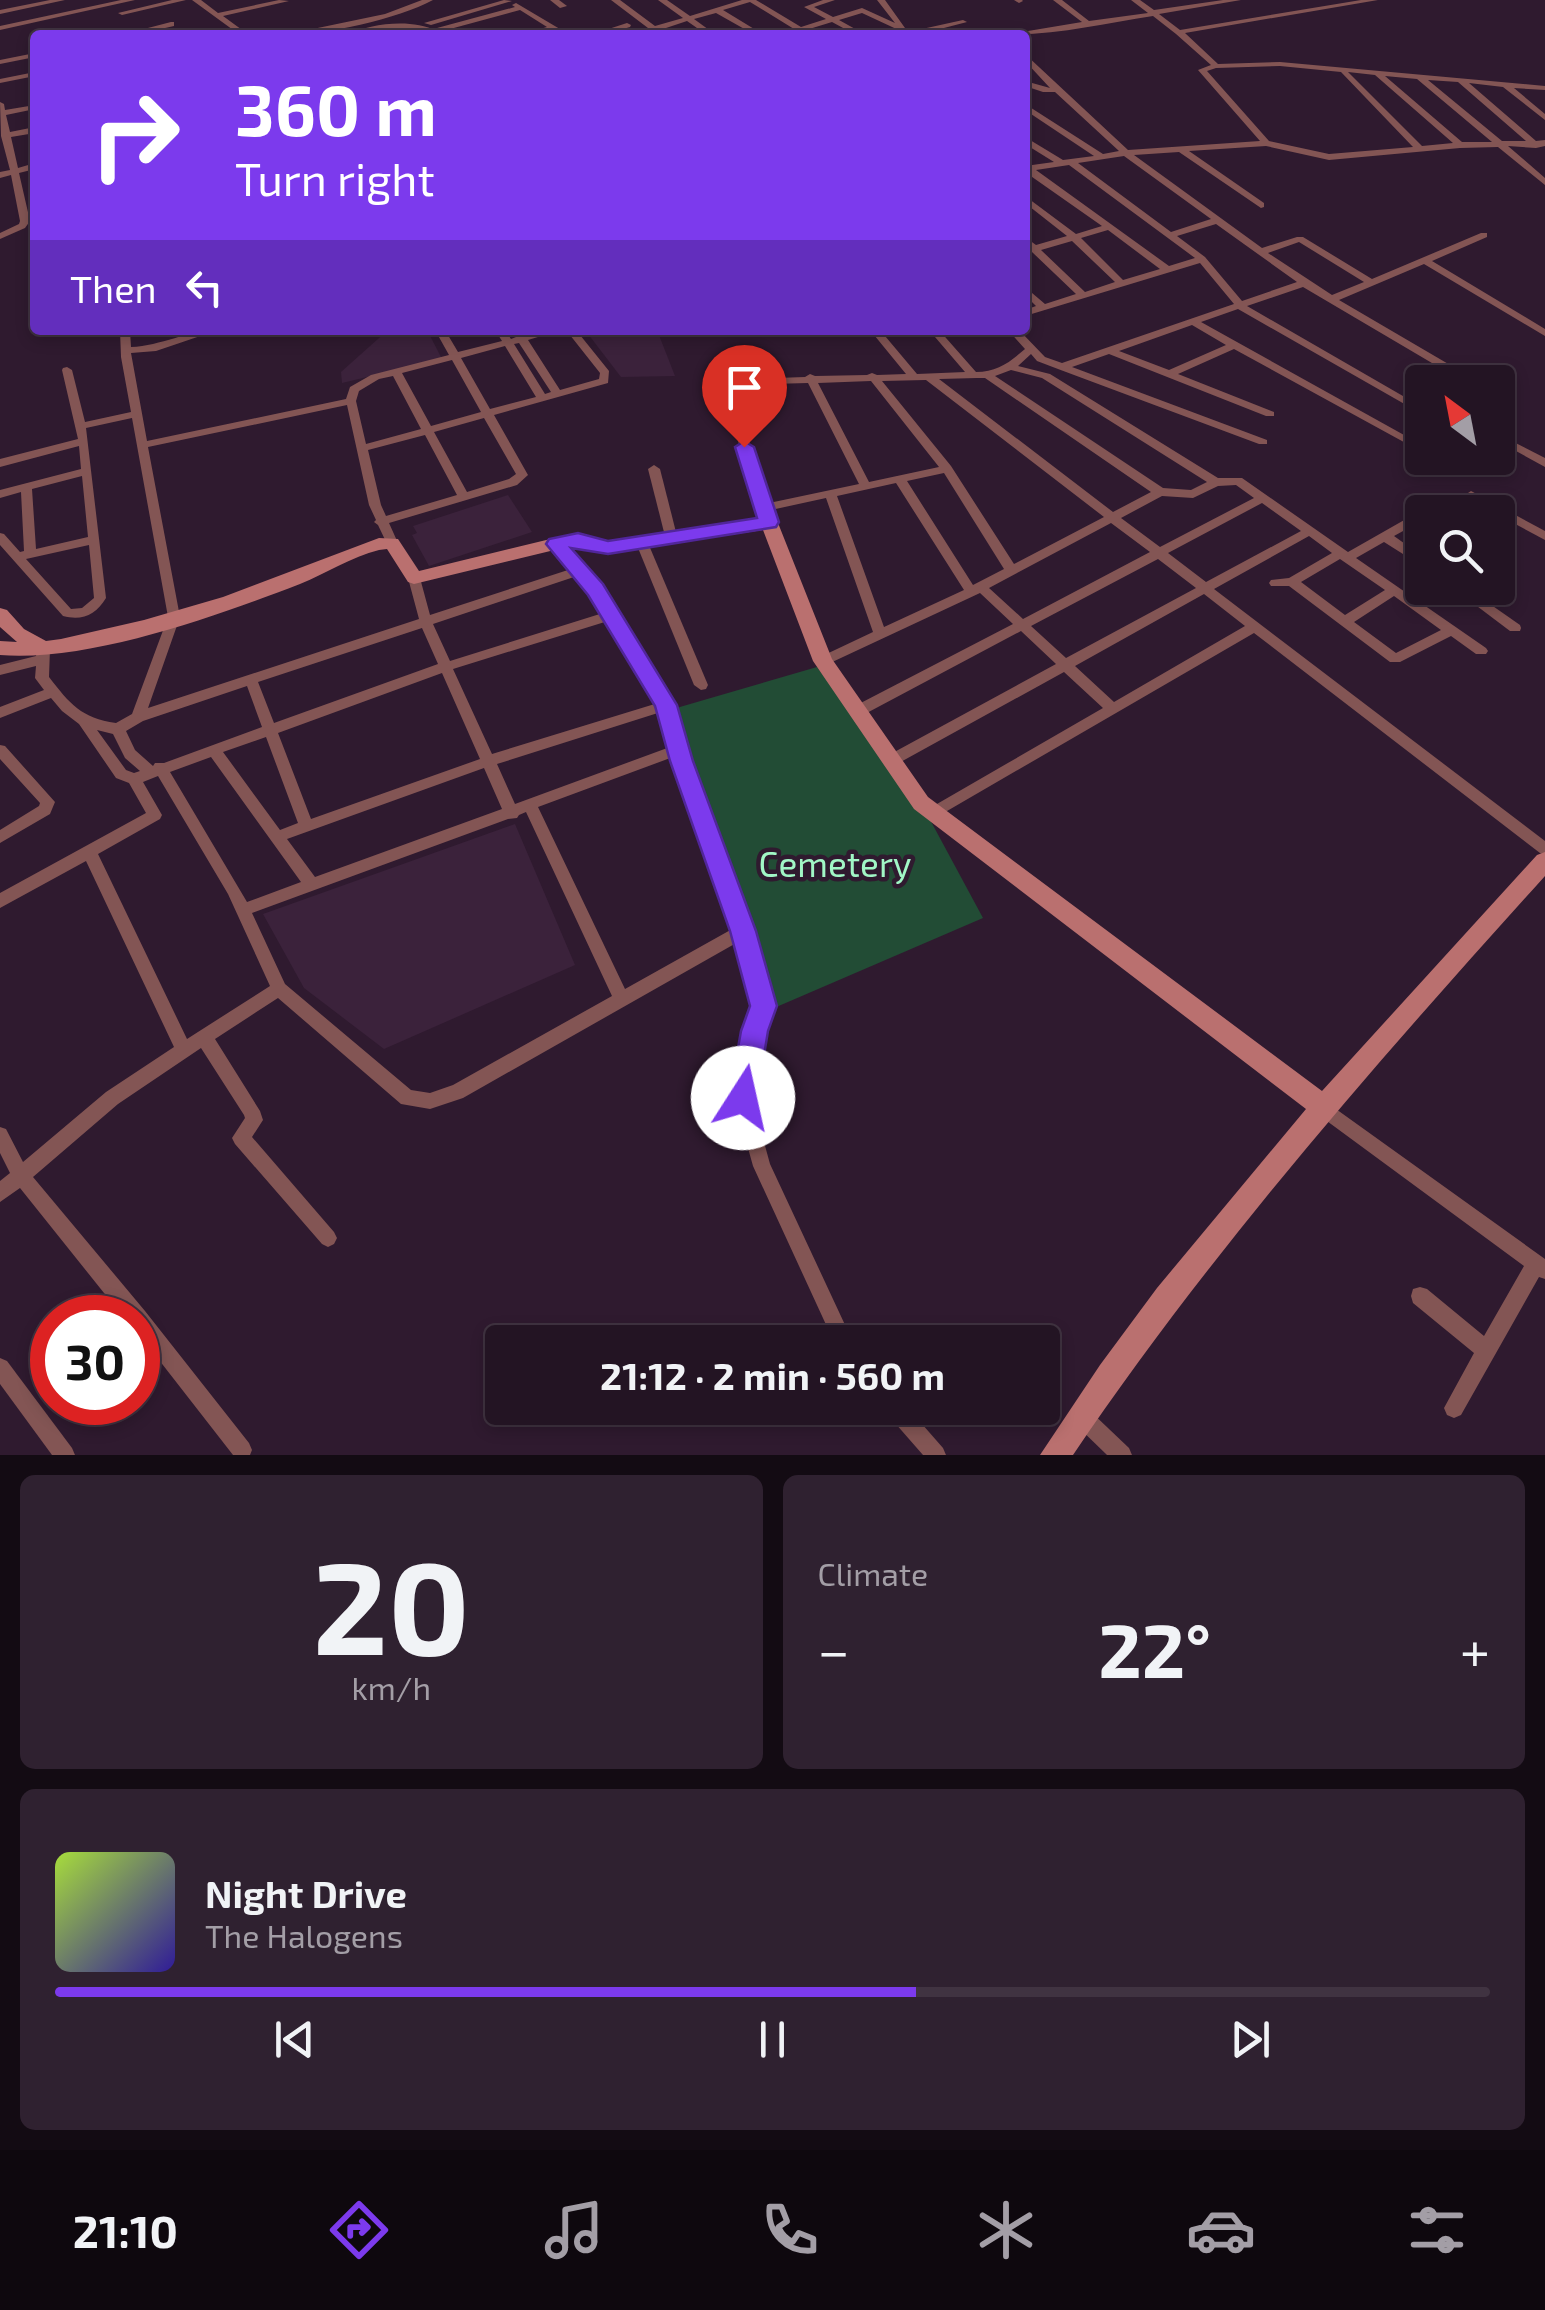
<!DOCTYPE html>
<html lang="en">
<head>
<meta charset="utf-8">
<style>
	body { margin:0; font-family:"Exo 2",sans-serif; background:#2f2130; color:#f1f3f6; height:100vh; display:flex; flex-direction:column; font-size:38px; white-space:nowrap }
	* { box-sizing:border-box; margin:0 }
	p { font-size:32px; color:#a39ea6 }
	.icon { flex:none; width:55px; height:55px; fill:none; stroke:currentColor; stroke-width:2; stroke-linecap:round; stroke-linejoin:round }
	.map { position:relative; height:1455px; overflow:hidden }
	.details { display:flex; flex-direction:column; gap:20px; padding:20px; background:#130b13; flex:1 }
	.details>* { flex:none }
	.hud { position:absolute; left:30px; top:30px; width:1000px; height:305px; border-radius:10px; box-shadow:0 5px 15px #0003,0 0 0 2px #403341; background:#7c3aed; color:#fff; overflow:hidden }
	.needle { width:65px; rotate:328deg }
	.tools { position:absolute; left:1405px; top:365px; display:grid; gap:20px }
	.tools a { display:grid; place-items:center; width:110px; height:110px; border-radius:10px; background:#231423; box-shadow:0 5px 15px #0003,0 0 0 2px #403341; font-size:50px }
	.speed { position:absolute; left:30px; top:1295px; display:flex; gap:20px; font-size:50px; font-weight:700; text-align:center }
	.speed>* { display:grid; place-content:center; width:130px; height:130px; border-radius:50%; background:#231423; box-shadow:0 5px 15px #0003,0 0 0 2px #403341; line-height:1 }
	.speed .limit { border:15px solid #d22; background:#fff; color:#111 }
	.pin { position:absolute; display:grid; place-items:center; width:85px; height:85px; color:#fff; margin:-102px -42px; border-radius:50% 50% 50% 0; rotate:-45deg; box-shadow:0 0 10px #0007 }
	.pin .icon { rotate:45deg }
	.me { position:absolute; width:110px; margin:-55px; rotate:10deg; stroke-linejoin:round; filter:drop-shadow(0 0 8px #0008) }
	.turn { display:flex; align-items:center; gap:35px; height:210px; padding:0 40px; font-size:45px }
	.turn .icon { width:130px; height:130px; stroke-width:2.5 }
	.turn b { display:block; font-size:70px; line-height:85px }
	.then { display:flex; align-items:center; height:95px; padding:0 40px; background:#0003; gap:20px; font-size:38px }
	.big { font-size:75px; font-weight:700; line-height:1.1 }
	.details .tile { flex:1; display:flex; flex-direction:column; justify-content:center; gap:15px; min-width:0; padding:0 35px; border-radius:15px; background:#2f2130 }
	.details .dial { align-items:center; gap:0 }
	.dial b { font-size:130px; line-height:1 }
	.song { display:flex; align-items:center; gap:30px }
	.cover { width:120px; height:120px; border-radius:15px; background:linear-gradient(135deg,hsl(80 70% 55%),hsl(250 70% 35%)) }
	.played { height:10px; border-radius:5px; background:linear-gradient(90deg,#7c3aed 60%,#403341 60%) }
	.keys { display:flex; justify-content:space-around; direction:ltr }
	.heat { display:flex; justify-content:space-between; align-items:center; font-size:55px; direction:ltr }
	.details .tiles { flex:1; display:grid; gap:20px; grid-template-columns:1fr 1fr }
	.tile:last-child { grid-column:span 2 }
	.trip { position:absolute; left:485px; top:1325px; width:575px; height:100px; border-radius:10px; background:#231423; box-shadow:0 5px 15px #0003,0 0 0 2px #403341; font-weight:700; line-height:100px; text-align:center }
	.tab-bar { display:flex; height:160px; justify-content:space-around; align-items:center; background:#0e080e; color:#a39ea6 }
	.tab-bar .icon { width:70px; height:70px }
	.tab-bar .current { color:#7c3aed }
	.tab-bar b { font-size:45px; color:#f1f3f6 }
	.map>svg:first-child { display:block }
	.built { fill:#3b223b }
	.green { fill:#224c35 }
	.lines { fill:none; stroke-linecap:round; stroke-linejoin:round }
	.street { fill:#835554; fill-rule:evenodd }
	.secondary { fill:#ba706f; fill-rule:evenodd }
	.route { fill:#7c3aed; stroke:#51269a; stroke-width:2.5 }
	.labels { text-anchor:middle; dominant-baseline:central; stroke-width:9; stroke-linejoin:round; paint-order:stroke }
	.park-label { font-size:35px; fill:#a1f7c6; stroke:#2f1a2f }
</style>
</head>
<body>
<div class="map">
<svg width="1545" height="1455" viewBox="0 0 1545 1455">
	<rect width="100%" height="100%" fill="#2f1a2f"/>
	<g class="built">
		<path d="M388,330H427L442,359L342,383L341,372Z"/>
		<path d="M585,330H657L675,376L621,377Z"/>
		<path d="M508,495L532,532L429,566L412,535L417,533L413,526Z"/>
		<path d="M515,824L575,965L384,1049L304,988L263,914Z"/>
	</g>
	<path class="green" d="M817,667L921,803L983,918L774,1008L673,709Z"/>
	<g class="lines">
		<g class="street">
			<path d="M50,0H65L0,14V10Z"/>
			<path d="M121,0H135L0,30V26Z"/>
			<path d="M172,0H186L122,15L118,13Z"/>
			<path d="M192,0H201L218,13L279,0L289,1L223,16L249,35H240Z"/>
			<path d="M422,0H433C398,19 324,35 284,35L385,14Z"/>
			<path d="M504,0L512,1L431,25L424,23Z"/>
			<path d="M550,0H559L567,6L560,8Z"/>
			<path d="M611,0H620L655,26L683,18L658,0H667L690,16L742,0H756L801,27L826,19L804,7L823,0H835L814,7L833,17L862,8L895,23L877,0H885L905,28L913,31L963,20L967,22L917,35H903L905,33L862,13L839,20L866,35H856L832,22L806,30L807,34L780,35L794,29L750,2L723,10L764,35H755L716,13L694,19L716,35H707L687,21L660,30L662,32L658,34L653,32L630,35L648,28Z"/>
			<path d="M1014,0H1022L1023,1L1019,3Z"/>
			<path d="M1053,0H1062L1089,21L1148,13L1131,0H1140L1154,10L1223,0H1241L1159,14L1180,30L1361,0H1378L1185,33L1218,64L1280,62L1545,86V90L1514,88L1545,114V120L1503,87L1469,83L1536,141L1545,140V146L1536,148L1508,146L1545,178V185L1498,147L1460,148L1329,160L1266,146L1189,151L1264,203V207L1261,208L1179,152L1134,155L1262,248L1297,237H1303L1372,279L1481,233H1487V237L1432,261L1545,329V336L1424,264L1339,300L1462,372V376H1454L1303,287L1247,306L1422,407V414L1238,309L1201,322L1422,445V452L1234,349L1178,374L1274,412V416H1266L1109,354L1072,367L1267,440V444H1259L1058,369L1037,361L1031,354L1018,366L1050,374L1218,478H1242L1348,552L1406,519H1414L1416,522L1414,525L1394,536L1422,556V566L1384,542L1356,558L1486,648L1488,651L1486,654H1476L1451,636L1400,662H1390L1289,586H1271L1269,583L1271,580L1289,578L1332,553L1309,536L1214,589L1545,841V855L1540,853L1254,633L935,818L930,816L928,812L930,808L1103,708L1064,672L897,764H887L885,760L887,756L1056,664L1021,631L863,715H853L851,711L853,707L1013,624L980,593L828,664H818L816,661L818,658L873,632L826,498L771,510L775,523L773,526L769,527L763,523L720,382L721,380L805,377L810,374L815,376L867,375L872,373L877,375L906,374L870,330H880L917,374L965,372L929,330H939L976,372C997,372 1010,362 1025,349L1008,330H1019L1045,357L1062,363L1234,304L1200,263L1025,316V310L1036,306L1025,295V287L1045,304L1076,294L1032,252L1025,254V248L1027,247L1025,245V237L1036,245L1067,236L1025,203V196L1076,234L1102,226L1025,172V166L1054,162L1025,144V137L1063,160L1094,156L1025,110V104L1103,154L1119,151L1055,92H1043L1025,86V81L1050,88L1025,61V54L1128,150L1260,141L1198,70L1211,65L1176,34L1153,16C1103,24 1055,35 1004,35L1082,22ZM1280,66L1341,72L1413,147L1329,154L1269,141L1207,71L1216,68ZM1348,72L1375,75L1453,143L1422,146ZM1385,76L1417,79L1492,142H1462ZM1428,80L1458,82L1526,141H1502ZM1124,156L1211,219L1171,232L1078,163ZM1069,165L1195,258L1169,266L1036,170ZM1216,224L1297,282L1242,301L1205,257L1177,236ZM1108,230L1160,269L1123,280L1081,238ZM1072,241L1115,282L1085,292L1041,250ZM1299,242L1364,282L1332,295L1268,253ZM1192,325L1226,345L1169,370L1119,351ZM1011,370L1042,378L1207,482L1191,490L1163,488L995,376ZM977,378H985L1151,492L1113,512L939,379ZM926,380L1104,517L1014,564L951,466L882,381ZM871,381L939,467L869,482L818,383ZM808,383L859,484L769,503L731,385ZM944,473L1004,569L973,585L907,481ZM896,483L964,590L884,627L837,496ZM1236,485L1254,498L1160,547L1121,518L1162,496L1193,498L1218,486ZM1262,503L1301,531L1206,582L1168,553ZM1111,523L1150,552L1023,619L989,588ZM1158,559L1196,588L1066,658L1031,626ZM1340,559L1385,590L1345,615L1301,582ZM1204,594L1245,626L1114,702L1075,666ZM1394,596L1441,630L1396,653L1354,622Z"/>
			<path d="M516,3L570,35H561L552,30L532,35H519L547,27L520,10L439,32L443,35C429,35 417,28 402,28C382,28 364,35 344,35C372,24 409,18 437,31V28L515,7L512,5Z"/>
			<path d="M171,22H174V26L134,35H121Z"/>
			<path d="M627,23L631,25L630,27L602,35H590Z"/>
			<path d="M35,53V57L0,64V60Z"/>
			<path d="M35,72V76L0,83V79Z"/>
			<path d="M0,102L4,104L5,110L35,105V109L6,115L10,132L35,127V133L11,137L18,168L35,163V169L19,173L30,221L25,228L0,239V233L19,224L20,221L11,175L0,178V172L10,170L1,136Z"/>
			<path d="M120,330H130L131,347C161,346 188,330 218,330L156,351L131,353L147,441L346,399L350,387L371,375L449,355L435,330H445L458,352L502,341L495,330H505L511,339L516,337L511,330H521L524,335L544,330H561L528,340L560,390L599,379L600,373L566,330H576L609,371L608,383L494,415L528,475L517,485L389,523L398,543L392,547L388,546L378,525L374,522L376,520L369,505L347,405L148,447L180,617L148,708L419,619L408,578L410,575H418L420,578L430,615L571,569L550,544L556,540L560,541L585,567L599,586L673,705L688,761L751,931L772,1006L762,1031L752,1098L770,1164L853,1342H834L753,1166L734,1098L746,1031L756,1006L738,942L463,1098L430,1109L401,1104L278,998L215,1039L260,1111L263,1120L252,1137L334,1232L337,1238L334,1244L328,1247L322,1244L235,1144L232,1138L245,1118L244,1115L201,1048L118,1104L33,1177L145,1311L249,1443L252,1450L250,1455H233L138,1333V1318H124L20,1188L0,1202V1181L10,1173L0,1153V1127L6,1129L23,1162L106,1092L174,1047L86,861L0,908V893L146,813L129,783L116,778L79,724L62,711L51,698L0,718V707L44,690L35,678L36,666L0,675V665L36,656L38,646L43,644L50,649L49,677C70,704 81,718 116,723L132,714L168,617L132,418L86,428L106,598C96,615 82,621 63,616L0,545V533L4,534L20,552L24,551L21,492L0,498V490L81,469L79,446L0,467V459L78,439L62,370L63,368L67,367L72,370L85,422L131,412L121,357ZM519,343L551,392L545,394L514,344ZM505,346L536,397L490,409L461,358ZM452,360L481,412L431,426L402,373ZM393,376L421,429L366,444L356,401L359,391L379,379ZM484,418L516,474L509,479L467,492L434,432ZM425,435L457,495L386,516L381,505L368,450ZM82,476L88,537L36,549L32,489ZM89,545L94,598L82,608L71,609L26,559ZM577,576L591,592L603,613L450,661L433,624ZM608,621L658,703L492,754L453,669ZM422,628L438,664L274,723L258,682ZM442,673L480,759L311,819L278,733ZM247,686L262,727L164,763H155L153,766L135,750L126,731L143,721ZM661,712L670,747L515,804L497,764ZM97,730L113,734L125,758L140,771L134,773L126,770ZM266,737L298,823L280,830L223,752ZM211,757L301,882L247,902L170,772ZM673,757L734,928L625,989L538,807ZM484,768L502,809L315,877L287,839ZM158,776L228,894L270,986L187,1039L98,854L160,819L162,815L143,782ZM526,812L612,996L453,1085L430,1093L411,1090L285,984L252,913L508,819L517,818L519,815Z"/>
			<path d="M1498,434L1545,458V467L1498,441Z"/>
			<path d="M1434,458H1452L1446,462L1436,461Z"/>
			<path d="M654,465L660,469L677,536L671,540L665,536L648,469Z"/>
			<path d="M1471,491L1545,531V540L1467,498L1465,495Z"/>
			<path d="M642,539L648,543L708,685L706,689L701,690L694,685L636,543Z"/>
			<path d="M1453,588H1467L1520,625L1521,628L1520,631H1510Z"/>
			<path d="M0,745L5,746L55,802L50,814L0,843V830L39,806L40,803L0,759Z"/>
			<path d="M1322,1099L1545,1259V1279L1539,1277L1461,1415L1454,1418L1447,1415L1444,1408L1474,1353L1413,1303L1411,1296L1413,1289L1420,1287L1427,1289L1484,1336L1524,1266L1316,1113L1313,1107L1316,1101Z"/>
			<path d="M0,1358L7,1361L72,1448L75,1455H52L0,1384Z"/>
			<path d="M1081,1406L1088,1409L1129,1448L1132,1455H1107L1074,1423L1071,1416L1074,1409Z"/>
			<path d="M885,1408H908L943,1448L946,1455H923L888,1415Z"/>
		</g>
		<path class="secondary" d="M769,517L778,523L832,659L928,797L1322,1091L1537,855L1545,852V876C1378,1061 1213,1248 1073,1455H1040L1100,1365L1157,1288L1306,1109L914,809L813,661L763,530L608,553L571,546L414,584L408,582L387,549L379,550C351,557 327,573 300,584C216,616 90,662 0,655V641L17,642L0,627V608L7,610L24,629L46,641L61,639L144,620L223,597L379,538L398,539L419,571L571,534L608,541Z"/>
	</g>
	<path class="route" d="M744,441L754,447L779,522L776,527L608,554L571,548L603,584L677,705L693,761L756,931L777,1006L768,1031L757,1098L753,1108L743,1111L733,1108L729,1098L741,1031L750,1006L730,931L670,761L655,706L588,595L546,544L549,539L578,533L608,541L757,518L735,447Z"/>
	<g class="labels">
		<g class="park-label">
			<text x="835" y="863">Cemetery</text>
		</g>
	</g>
</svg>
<div class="tools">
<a><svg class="needle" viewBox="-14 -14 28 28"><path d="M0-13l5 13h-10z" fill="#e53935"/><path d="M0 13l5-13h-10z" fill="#a39ea6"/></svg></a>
<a><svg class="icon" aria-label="search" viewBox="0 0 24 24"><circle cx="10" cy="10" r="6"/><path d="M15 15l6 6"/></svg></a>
</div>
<div class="speed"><div class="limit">30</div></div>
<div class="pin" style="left:744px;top:447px;background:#d93025"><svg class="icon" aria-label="arrive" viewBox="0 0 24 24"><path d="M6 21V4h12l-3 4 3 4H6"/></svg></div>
<svg class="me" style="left:743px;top:1098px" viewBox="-20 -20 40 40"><circle r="19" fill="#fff"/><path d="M0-13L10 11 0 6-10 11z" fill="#7c3aed"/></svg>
<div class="trip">21:12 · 2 min · 560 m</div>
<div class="hud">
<div class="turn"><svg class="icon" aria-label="right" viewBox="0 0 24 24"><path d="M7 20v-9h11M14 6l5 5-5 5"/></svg><div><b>360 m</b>Turn right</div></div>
<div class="then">Then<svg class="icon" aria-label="left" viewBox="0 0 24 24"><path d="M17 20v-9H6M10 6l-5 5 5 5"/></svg></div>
</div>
</div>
<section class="details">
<div class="tiles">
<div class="tile dial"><b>20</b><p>km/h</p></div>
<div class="tile"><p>Climate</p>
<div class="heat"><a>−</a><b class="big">22°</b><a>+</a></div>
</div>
<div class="tile">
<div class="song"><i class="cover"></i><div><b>Night Drive</b><p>The Halogens</p></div></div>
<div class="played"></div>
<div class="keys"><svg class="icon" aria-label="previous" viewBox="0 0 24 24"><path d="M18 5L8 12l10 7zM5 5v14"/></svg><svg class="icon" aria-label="pause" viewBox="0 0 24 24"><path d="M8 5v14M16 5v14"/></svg><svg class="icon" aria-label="next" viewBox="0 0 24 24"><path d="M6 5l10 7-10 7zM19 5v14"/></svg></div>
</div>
</div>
</section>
<nav class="tab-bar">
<b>21:10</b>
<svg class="icon current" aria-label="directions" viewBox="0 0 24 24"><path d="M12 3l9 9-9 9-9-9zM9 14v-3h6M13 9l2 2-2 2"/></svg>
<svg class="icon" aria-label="music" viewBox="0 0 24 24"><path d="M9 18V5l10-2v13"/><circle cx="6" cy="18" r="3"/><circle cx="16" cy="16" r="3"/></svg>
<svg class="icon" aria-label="phone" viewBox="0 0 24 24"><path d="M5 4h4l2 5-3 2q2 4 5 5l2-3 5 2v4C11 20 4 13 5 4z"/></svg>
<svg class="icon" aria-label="climate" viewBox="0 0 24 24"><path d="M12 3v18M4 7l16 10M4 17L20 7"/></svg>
<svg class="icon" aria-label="car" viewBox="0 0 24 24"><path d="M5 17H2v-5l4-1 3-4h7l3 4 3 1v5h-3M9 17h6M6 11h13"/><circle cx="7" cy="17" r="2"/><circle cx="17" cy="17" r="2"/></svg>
<svg class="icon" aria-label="filters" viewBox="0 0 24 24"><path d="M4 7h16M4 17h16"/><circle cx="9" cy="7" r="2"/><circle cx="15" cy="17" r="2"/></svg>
</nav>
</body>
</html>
